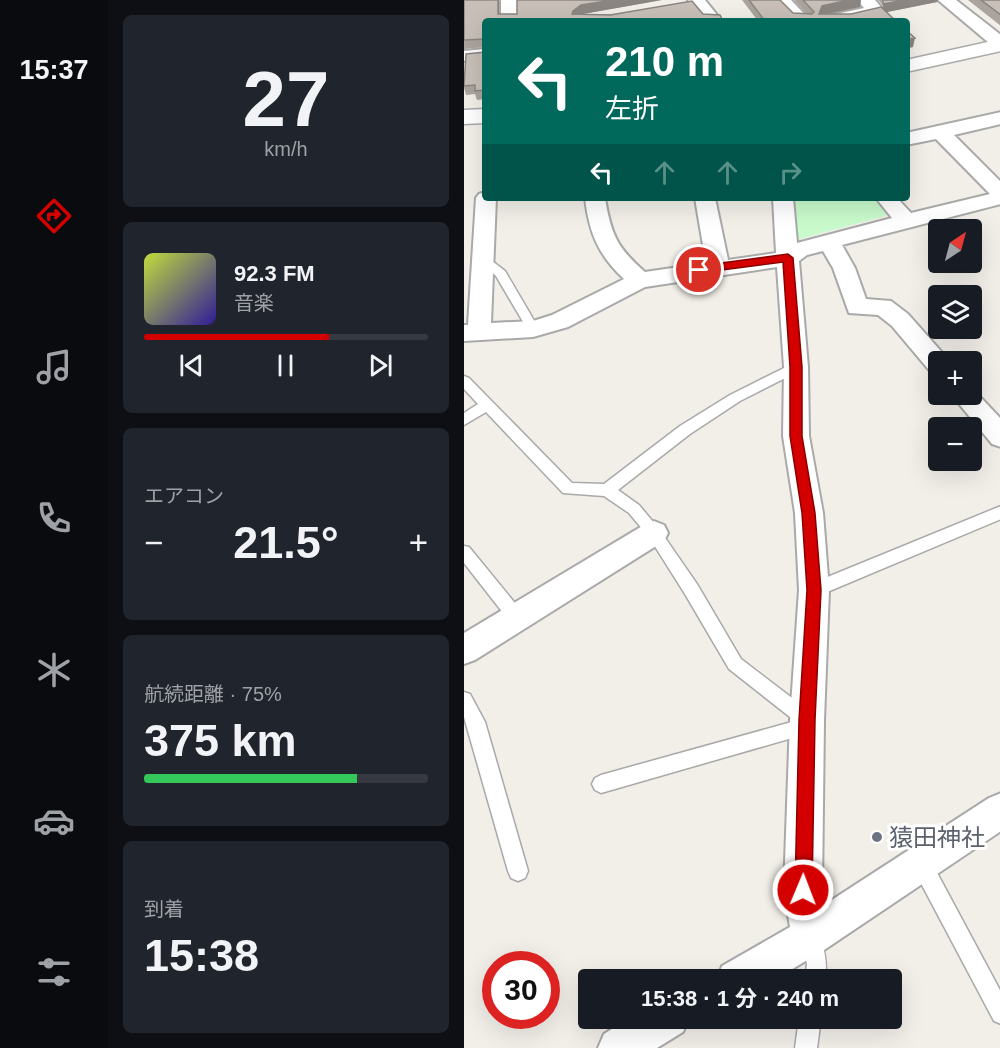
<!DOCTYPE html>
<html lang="ja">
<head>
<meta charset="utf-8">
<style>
	body { margin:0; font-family:Helvetica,"Noto Sans JP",sans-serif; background:#20242c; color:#f1f3f6; height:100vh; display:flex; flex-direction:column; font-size:22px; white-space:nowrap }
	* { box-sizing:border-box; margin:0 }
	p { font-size:20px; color:#9ea1a6 }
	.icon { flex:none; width:33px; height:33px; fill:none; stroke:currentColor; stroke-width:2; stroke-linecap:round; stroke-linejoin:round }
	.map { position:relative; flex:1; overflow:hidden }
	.drawer { display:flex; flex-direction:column; gap:15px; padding:15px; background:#0d0f14; width:356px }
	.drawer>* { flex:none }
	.guide { position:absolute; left:18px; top:18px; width:428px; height:183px; border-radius:6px; box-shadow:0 6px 24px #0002; background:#00695c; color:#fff; overflow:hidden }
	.needle { width:39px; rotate:36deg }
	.buttons { position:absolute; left:464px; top:219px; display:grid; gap:12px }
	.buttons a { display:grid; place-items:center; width:54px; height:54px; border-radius:6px; background:#171b24; box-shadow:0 6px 24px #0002; font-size:30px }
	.speed { position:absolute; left:18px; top:951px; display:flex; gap:12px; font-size:30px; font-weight:700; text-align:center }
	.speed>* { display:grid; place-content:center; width:78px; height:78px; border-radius:50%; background:#171b24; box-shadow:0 6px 24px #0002; line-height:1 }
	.speed .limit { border:9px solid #d22; background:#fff; color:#111 }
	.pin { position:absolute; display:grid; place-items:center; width:51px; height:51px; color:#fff; margin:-26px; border:3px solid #fff; border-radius:50%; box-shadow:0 2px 6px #0007 }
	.me { position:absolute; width:66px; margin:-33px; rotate:1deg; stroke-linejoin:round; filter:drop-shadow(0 0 4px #0008) }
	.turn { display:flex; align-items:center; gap:21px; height:126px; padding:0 24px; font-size:27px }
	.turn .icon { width:78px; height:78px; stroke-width:2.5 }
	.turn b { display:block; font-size:42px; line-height:51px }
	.lanes { display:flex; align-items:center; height:57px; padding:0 24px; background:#0003; justify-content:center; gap:30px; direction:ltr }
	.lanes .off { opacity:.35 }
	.big { font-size:45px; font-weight:700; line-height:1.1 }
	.drawer .card { flex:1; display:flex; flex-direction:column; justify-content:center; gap:9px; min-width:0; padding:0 21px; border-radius:9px; background:#20242c }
	.drawer .dial { align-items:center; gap:0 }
	.dial b { font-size:78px; line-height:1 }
	.song { display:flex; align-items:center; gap:18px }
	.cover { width:72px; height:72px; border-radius:9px; background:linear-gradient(135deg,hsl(70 70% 55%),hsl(250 70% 35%)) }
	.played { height:6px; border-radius:3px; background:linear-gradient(90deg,#d40000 65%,#363941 65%) }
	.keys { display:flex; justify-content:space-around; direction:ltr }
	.heat { display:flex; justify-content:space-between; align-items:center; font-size:33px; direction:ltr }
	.charge { height:9px; border-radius:4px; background:linear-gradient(90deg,#34c759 75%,#363941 0) }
	.trip { position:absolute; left:114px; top:969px; width:324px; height:60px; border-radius:6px; background:#171b24; box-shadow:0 6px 24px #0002; font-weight:700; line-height:60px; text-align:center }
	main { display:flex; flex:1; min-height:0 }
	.menu { display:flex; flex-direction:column; width:108px; justify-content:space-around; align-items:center; background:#090b0e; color:#9ea1a6 }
	.menu .icon { width:42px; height:42px }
	.menu .on { color:#d40000 }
	.menu b { font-size:27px; color:#f1f3f6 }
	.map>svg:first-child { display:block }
	.park { fill:#c8facc }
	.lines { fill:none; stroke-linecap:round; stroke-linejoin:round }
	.service-casing { stroke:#a9a9a9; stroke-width:3 }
	.minor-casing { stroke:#a9a9a9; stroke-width:4 }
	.tertiary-casing { stroke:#a9a9a9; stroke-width:3 }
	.service { fill:#fff; fill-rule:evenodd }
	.minor { fill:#fff; fill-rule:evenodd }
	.tertiary { fill:#fff; fill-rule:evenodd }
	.wall { fill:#aba49e }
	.shaded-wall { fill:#8b8681 }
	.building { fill:#c7bfb8; stroke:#8b8681; stroke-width:1.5 }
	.route { fill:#d40000; stroke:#8a0000; stroke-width:1.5 }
	.worship-dot { fill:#6b7280; stroke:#fff; stroke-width:2 }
	.labels { text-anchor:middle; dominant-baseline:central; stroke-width:6; stroke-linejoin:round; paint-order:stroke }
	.near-worship-label { font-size:24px; fill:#5b616d; stroke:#fff; text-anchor:start }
</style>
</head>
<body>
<main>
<nav class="menu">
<b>15:37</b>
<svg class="icon on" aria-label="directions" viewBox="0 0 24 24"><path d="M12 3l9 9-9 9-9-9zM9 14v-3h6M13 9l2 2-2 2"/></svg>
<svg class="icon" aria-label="music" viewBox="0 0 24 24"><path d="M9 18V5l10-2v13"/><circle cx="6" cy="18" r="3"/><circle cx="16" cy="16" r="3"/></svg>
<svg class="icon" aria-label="phone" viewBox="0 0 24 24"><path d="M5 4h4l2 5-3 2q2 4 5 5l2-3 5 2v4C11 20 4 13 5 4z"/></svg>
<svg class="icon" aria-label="climate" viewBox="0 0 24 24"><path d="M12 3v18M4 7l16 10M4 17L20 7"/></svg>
<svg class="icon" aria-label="car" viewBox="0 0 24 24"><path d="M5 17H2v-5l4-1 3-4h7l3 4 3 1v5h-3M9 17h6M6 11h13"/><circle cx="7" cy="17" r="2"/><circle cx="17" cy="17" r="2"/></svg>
<svg class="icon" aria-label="filters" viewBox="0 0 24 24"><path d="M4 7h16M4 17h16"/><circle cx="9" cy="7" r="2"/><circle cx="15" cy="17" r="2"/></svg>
</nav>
<section class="drawer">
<div class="card dial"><b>27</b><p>km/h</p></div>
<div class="card">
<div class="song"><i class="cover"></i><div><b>92.3 FM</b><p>音楽</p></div></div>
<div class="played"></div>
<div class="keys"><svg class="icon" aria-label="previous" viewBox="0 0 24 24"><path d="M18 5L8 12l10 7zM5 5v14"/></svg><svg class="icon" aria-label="pause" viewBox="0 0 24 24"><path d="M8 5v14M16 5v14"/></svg><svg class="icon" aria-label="next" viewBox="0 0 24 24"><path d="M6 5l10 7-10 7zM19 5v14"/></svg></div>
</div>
<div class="card"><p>エアコン</p>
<div class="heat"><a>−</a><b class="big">21.5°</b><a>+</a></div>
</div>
<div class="card"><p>航続距離 · 75%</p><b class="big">375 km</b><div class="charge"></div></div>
<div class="card"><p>到着</p><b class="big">15:38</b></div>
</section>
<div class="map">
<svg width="537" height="1048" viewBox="0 0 537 1048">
	<rect width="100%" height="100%" fill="#f2efe9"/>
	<path class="park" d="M327,198H412L424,212L421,216L332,240Z"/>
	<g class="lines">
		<g class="service-casing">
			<g id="service">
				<path d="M19,254L41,271L75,329L73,332H65L32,276L13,258Z"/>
				<path d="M332,362L337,364L339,367L337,370L276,401L226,434L154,490L175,505L195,529L233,584L277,659L349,714L352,726L349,732L137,793L131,790L128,784L131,778L137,775L331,721L265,669L221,594L185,537L165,513L140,496L99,493L22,412L0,425V413L14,404L0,389V376L5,378L108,483L140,484L216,426L266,395Z"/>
				<path d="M537,506V519L356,595L350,597L344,595L342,590L344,585Z"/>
				<path d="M0,546L5,547L59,613L61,618L59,623L53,625L47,623L0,563Z"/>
				<path d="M0,692L6,694L21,722L64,871L61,878L54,881L47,878L44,871L0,717Z"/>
				<path d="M457,853L464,856L537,992V1024L530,1021L450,870L447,863L450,856Z"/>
				<path d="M346,926L353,929C360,946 364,962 361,980H341L343,964L336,936L339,929Z"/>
				<path d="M335,1018H357L353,1048H331Z"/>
			</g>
		</g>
		<g class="minor-casing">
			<g id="minor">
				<rect x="37" y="0" width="16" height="21"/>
				<path d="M224,0H241L258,21H241Z"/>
				<path d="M310,0H327L347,21H330Z"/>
				<path d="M393,0H411L417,7L415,14L386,21H356L358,17L400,8Z"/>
				<path d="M474,0H492L537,35V49L531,48Z"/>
				<path d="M21,49V59L0,61V51Z"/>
				<path d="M537,112V124L490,135L537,182V204L378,245L391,268L402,299L427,301L444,314L483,358L485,362H474V373L465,370L428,326L414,315L385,313L369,268L359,251L343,255L335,261L344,367L345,436L359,513L365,590L360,720L358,890L360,905L525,798L537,793V831L360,950L310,980H253L258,966L326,927L320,890L326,720L335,590L331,513L319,436L320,367L313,267L181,287L104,327L69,337L0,341V325H4L12,198L15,194L21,192V198H32L27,323L69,321L88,315L160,279C134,255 125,232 121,198H141C147,234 153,248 181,272L242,263L231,198H251L264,260L312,253L309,198H329L333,243L428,218L412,198H433L447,213L526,194L472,139L442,145V133Z"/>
				<path d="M507,387L537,419V447L528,444L487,394H507Z"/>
				<path d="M190,521L200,525L204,533L200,541L11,660L0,664V633L180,525Z"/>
				<path d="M165,1018H225L219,1032L193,1048H134L140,1034Z"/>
			</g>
		</g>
		<g class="tertiary-casing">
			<g id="tertiary">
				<path d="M537,39V51L442,72V60Z"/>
				<path d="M21,109V123L0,124V110Z"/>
			</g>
		</g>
		<use href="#service" class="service"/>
		<use href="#minor" class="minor"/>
		<use href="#tertiary" class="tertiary"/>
	</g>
	<g class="wall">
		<path d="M0,0H35V14H53L198,0L118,14H239L21,21V99L13,100L11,94L2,95L0,88V81L21,52V47L0,49Z"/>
		<path d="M278,0H316L329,13L343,14L330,0H397L396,7L363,14H387L418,8L419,5L414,0H474L473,2L423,12L432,21H294Z"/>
		<path d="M504,0H537V26Z"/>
	</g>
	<g class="shaded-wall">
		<path d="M34,0H35V21L34,14Z"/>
		<path d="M149,0H198L119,14H108L109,11L117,5Z"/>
		<path d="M385,0H397L396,7L358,15L355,14L358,6Z"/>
		<path d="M441,0H474L473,2L418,13L419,4Z"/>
		<path d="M451,38L449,47L442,49V40Z"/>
	</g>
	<g class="building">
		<path d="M0,0H34V14H53V0H149L117,5L109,11L108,14L146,15L228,1L239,14L256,15L259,21H21V90L11,91V85L0,86L2,54L21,52V39L0,40Z"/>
		<path d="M285,0H316L329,13L348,14L350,12L339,0H385L358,6L355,14H387L417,7L432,21H301Z"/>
		<path d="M419,0H441L419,4Z"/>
		<path d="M517,0H537V15Z"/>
		<path d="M442,30L451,38L442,40Z"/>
	</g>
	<path class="route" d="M324,254L329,258L338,367V436L351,513L357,590L351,720L348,890L346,897L339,899L333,897L331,890L335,720L343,590L338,513L326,436V367L319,262L235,273L230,270L235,266Z"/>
	<circle class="worship-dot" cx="413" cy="837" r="6"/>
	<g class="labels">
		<g class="near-worship-label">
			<text x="425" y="837">猿田神社</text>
		</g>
	</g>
</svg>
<div class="buttons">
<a><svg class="needle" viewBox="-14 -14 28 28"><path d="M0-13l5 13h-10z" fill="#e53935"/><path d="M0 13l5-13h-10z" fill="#9ea1a6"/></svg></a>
<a><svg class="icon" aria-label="layers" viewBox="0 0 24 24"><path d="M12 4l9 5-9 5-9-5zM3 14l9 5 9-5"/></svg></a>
<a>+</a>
<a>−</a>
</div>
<div class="speed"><div class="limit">30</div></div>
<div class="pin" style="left:235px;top:270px;background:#d93025"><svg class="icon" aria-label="arrive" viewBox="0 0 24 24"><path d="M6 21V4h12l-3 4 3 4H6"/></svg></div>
<svg class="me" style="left:339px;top:890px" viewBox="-20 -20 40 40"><circle r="17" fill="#d40000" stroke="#fff" stroke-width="3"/><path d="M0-11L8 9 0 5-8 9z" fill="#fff"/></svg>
<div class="trip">15:38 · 1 分 · 240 m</div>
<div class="guide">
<div class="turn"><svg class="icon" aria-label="left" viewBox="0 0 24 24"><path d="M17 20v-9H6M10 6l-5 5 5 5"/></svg><div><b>210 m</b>左折</div></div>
<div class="lanes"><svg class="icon" aria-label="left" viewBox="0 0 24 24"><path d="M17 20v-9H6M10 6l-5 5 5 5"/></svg><svg class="icon off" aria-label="ahead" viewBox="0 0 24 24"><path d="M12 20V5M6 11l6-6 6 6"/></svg><svg class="icon off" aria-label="ahead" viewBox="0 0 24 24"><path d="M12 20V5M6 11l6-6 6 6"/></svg><svg class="icon off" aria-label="right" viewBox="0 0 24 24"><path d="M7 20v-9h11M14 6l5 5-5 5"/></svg></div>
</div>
</div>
</main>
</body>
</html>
